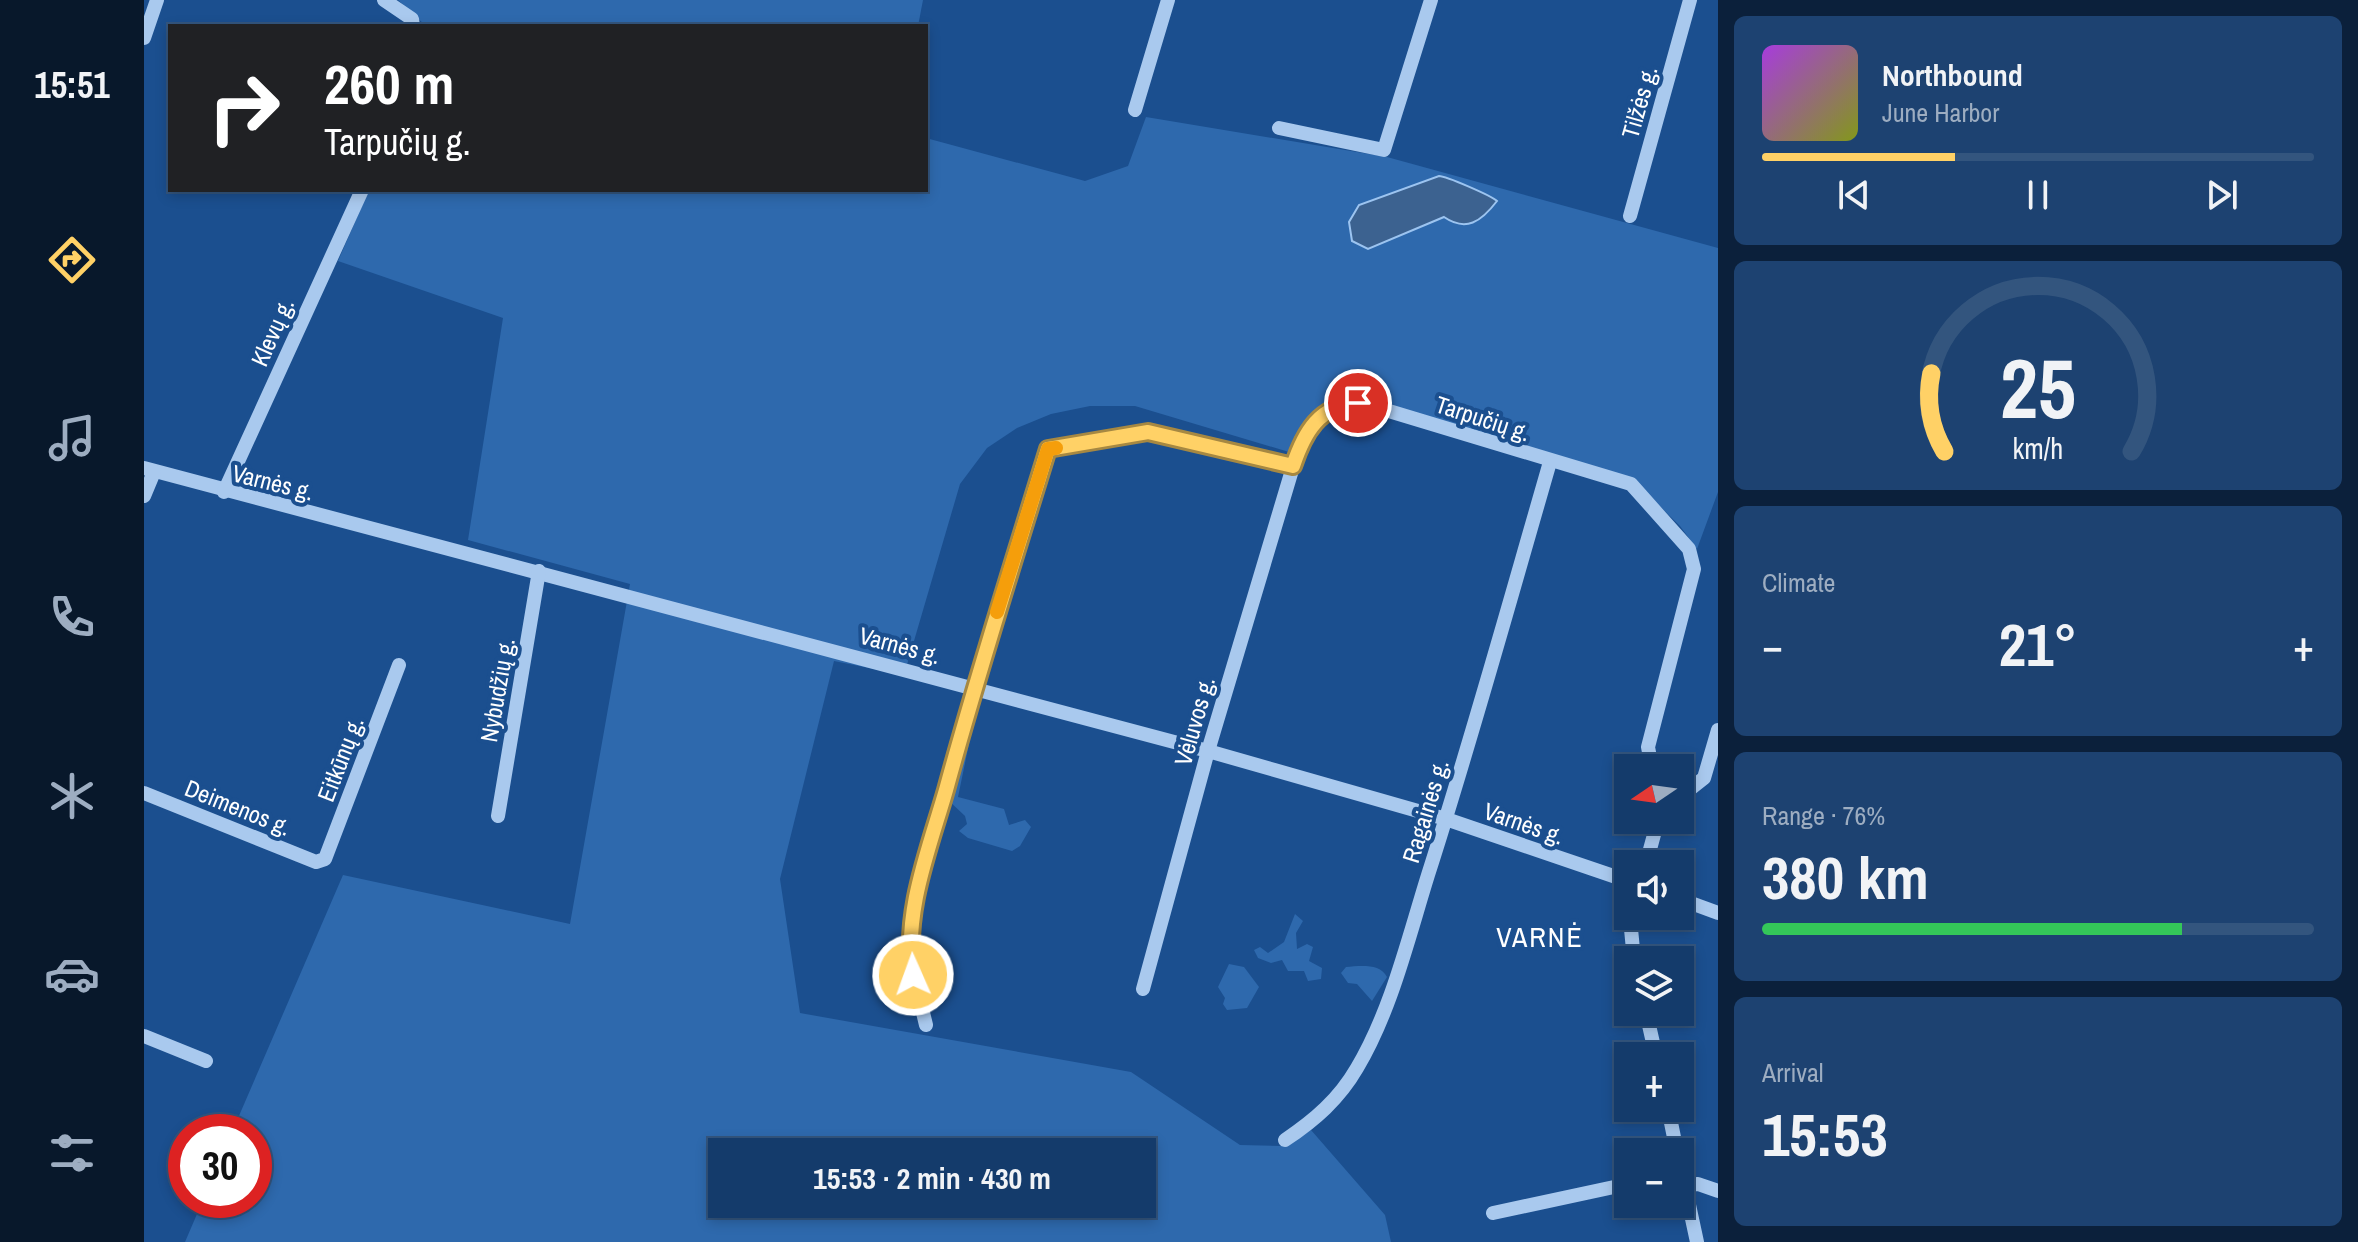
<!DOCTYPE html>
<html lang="en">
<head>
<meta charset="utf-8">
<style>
	body { margin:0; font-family:"Archivo Narrow",sans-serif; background:#1d4271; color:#f1f3f6; height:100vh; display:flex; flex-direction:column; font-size:30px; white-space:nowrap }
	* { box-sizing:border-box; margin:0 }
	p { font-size:26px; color:#9dadc1 }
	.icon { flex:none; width:44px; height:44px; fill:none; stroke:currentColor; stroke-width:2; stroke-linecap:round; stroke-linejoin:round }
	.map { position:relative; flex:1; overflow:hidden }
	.sheet { display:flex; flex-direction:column; gap:16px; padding:16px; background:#0b203b; width:640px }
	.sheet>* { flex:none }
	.top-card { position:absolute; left:24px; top:24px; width:760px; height:168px; border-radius:0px; box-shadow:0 4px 12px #0003,0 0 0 2px #33557e; background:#202124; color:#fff; overflow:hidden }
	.needle { width:52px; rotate:257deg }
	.fabs { position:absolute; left:1470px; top:754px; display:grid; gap:16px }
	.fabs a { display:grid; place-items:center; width:80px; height:80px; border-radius:0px; background:#143b6b; box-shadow:0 4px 12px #0003,0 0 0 2px #33557e; font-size:40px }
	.speed { position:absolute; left:24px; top:1114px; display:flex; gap:16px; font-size:40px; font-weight:700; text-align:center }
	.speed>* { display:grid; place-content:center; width:104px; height:104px; border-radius:50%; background:#143b6b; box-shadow:0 4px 12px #0003,0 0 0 2px #33557e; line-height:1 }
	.speed .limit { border:12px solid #d22; background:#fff; color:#111 }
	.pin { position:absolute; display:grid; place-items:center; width:68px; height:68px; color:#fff; margin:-34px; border:4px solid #fff; border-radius:50%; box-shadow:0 2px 8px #0007 }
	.me { position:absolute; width:88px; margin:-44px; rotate:358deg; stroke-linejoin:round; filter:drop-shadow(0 0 6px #0008) }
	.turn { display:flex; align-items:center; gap:28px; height:168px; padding:0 24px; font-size:36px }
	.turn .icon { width:104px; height:104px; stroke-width:2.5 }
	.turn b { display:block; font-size:56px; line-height:68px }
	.big { font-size:60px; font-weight:800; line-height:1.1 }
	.sheet .card { flex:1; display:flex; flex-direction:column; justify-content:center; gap:12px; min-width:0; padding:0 28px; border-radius:12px; background:#1d4271 }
	.sheet .dial { align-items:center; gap:0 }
	.dial svg { height:208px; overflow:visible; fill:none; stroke:#33557e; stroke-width:7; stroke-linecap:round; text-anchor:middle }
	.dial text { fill:#f1f3f6; stroke:none }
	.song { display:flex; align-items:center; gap:24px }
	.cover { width:96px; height:96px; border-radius:12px; background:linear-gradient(135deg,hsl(280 70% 55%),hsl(70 70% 35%)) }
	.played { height:8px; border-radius:4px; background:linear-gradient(90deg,#ffd166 35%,#33557e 35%) }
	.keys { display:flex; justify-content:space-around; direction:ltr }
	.heat { display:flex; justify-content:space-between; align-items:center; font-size:44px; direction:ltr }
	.charge { height:12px; border-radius:6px; background:linear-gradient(90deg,#34c759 76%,#33557e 0) }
	.trip { position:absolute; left:564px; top:1138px; width:448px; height:80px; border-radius:0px; background:#143b6b; box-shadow:0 4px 12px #0003,0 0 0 2px #33557e; font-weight:800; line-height:80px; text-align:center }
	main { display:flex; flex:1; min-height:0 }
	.dock { display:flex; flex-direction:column; width:144px; justify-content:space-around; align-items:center; background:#08182b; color:#9dadc1 }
	.dock .icon { width:56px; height:56px }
	.dock .current { color:#ffd166 }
	.dock b { font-size:36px; color:#f1f3f6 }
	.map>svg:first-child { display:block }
	.green { fill:#2e69ad; fill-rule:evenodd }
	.water { fill:#3c6290; stroke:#9cc4f0; stroke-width:2 }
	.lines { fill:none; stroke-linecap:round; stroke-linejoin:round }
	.minor { stroke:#a9c9ee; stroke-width:14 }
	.route-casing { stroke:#a68842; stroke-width:20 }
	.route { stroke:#ffd166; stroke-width:14 }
	.slow { stroke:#f59e0b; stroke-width:14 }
	.labels { text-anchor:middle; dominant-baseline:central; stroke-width:8; stroke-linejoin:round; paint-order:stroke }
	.street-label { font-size:24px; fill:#fff; stroke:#1b4f8f }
	.quarter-label { font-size:28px; letter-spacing:2px; fill:#fff; stroke:#1b4f8f }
</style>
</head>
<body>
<main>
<nav class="dock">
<b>15:51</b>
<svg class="icon current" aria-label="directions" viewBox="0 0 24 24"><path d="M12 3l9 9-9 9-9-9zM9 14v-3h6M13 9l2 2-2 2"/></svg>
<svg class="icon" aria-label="music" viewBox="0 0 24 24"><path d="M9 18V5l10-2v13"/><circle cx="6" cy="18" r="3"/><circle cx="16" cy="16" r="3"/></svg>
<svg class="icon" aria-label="phone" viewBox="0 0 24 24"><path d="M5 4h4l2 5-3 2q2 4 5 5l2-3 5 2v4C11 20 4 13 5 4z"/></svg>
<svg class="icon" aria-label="climate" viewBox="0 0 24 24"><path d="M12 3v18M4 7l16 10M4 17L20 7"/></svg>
<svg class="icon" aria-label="car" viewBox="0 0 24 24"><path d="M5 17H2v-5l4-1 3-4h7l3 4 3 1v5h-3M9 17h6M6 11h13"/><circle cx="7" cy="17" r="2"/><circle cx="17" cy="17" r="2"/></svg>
<svg class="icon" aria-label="filters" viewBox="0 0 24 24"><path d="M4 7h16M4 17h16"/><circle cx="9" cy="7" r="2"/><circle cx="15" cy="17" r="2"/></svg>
</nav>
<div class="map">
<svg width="1574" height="1242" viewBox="0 0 1574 1242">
	<rect width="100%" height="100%" fill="#1b4f8f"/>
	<g class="green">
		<path d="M254,0H779L774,26H282Z"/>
		<path d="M1002,117L1243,157L1574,248V492L1553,549L1536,526L1487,478L1191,390L1145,452L991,406H946L907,414L873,428L843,448L816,484L760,675L690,661L636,879L656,1013L987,1072L1096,1145L1139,1146L1167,1130L1241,1215L1247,1242H41L59,1200H110V1132H88L199,875L426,924L486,584L324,540L359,318L194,261L225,190H782V138L941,181L984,166ZM578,1152H998V1204H578Z"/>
		<path d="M823,729L827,734L814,797L860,809L865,825L881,820L887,827L876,846L868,851L824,838L815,831L823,824L821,816L804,800Z"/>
		<path d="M1151,914L1159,921L1152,933L1153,949L1163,944L1169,947L1165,961L1178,968L1177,979L1164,981L1160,971H1144L1138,960L1127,963L1114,958L1110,950L1116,947L1124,953L1140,942Z"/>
		<path d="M1085,964L1100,967L1115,987L1103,1008L1083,1010L1079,1004L1081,998L1074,987Z"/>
		<path d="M1202,967C1216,966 1236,963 1243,977L1228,1001L1213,984L1204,983L1197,973Z"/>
	</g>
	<path class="water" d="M1295,176C1302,176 1348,196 1353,201C1337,222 1322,232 1300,217L1224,249L1208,241L1205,222L1215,205Z"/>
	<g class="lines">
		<g class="minor">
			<path d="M240,0L268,19L269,26"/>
			<path d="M0,38L13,0"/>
			<path d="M991,110L1024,0"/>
			<path d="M1135,128L1240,150L1287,0"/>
			<path d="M1486,216L1546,0"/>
			<path d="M0,468L1064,751L1302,819L1484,881"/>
			<path d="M80,492L218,190"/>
			<path d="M0,496L10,472"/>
			<path d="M0,793L172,862L181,859L255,665"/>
			<path d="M1536,797L1560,778L1574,730"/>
			<path d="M354,816L395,571"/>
			<path d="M1502,864L1514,820"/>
			<path d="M1536,899L1574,913"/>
			<path d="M1490,916L1487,929L1490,960"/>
			<path d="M999,989L1064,751L1157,440C1173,415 1194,400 1225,405L1487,484L1545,549L1550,569L1504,747L1508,768"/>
			<path d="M1502,1012L1512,1056"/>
			<path d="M782,1025L766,959L774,890L830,688L904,449L1004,432L1149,466"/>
			<path d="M0,1036L62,1061"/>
			<path d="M1524,1108L1533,1152"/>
			<path d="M1141,1140C1171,1120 1195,1099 1213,1068C1247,1011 1264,939 1284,875C1328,738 1366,600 1406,462"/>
			<path d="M1536,1163L1553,1242"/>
			<path d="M1541,1185L1554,1184L1574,1191"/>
			<path d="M1349,1213L1484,1184"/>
		</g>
	</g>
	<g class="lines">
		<g class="route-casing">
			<path id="route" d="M769,975C759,913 785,849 802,790C833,676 869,563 904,449L1004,432L1149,466C1160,433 1175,405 1214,403"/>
		</g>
		<use href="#route" class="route"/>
		<path class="slow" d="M853,612L904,449L912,448"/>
	</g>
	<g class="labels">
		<g class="street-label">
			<text transform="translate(1495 102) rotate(-74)">Tilžės g.</text>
			<text transform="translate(128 332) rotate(-66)">Klevų g.</text>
			<text transform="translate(1339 418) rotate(18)">Tarpučių g.</text>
			<text transform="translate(129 482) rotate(14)">Varnės g.</text>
			<text transform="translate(756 645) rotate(15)">Varnės g.</text>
			<text transform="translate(353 690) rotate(-80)">Nybudžių g.</text>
			<text transform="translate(1050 721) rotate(-74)">Vėluvos g.</text>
			<text transform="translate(196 759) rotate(-69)">Eitkūnų g.</text>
			<text transform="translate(94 807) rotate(22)">Deimenos g.</text>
			<text transform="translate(1281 811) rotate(-73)">Ragainės g.</text>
			<text transform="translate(1380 823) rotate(19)">Varnės g.</text>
		</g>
		<g class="quarter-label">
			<text x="1396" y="937">VARNĖ</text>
		</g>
	</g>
</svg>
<div class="fabs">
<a><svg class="needle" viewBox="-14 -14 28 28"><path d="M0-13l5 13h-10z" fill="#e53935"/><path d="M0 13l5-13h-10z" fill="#9dadc1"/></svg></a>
<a><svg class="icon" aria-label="sound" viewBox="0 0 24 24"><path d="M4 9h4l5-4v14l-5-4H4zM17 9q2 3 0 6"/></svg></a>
<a><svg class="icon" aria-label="layers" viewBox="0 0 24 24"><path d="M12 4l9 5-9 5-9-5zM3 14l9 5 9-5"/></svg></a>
<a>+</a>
<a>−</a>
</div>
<div class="speed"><div class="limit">30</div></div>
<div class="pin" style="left:1214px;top:403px;background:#d93025"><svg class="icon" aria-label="arrive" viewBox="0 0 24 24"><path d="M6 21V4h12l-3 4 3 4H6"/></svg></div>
<svg class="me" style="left:769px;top:975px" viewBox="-20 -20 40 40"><circle r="17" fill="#ffd166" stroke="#fff" stroke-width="3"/><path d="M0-11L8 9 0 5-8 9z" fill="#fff"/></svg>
<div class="trip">15:53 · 2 min · 430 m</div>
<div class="top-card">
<div class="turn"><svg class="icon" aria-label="right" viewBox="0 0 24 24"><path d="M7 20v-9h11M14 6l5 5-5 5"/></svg><div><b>260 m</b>Tarpučių g.</div></div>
</div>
</div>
<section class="sheet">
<div class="card">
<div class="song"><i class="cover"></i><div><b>Northbound</b><p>June Harbor</p></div></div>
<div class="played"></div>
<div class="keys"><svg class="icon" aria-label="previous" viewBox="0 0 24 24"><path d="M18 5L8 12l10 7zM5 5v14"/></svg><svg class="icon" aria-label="pause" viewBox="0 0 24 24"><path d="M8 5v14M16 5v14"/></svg><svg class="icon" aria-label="next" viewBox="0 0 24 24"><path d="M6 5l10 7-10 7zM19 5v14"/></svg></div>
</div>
<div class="card dial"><svg viewBox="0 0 100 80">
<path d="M14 69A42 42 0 1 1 86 69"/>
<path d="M14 69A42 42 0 0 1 9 39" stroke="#ffd166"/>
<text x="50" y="56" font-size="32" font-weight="700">25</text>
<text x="50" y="72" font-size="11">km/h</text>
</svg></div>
<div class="card"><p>Climate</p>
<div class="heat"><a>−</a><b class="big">21°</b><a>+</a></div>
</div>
<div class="card"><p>Range · 76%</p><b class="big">380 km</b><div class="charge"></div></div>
<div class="card"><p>Arrival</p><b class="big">15:53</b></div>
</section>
</main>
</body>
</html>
